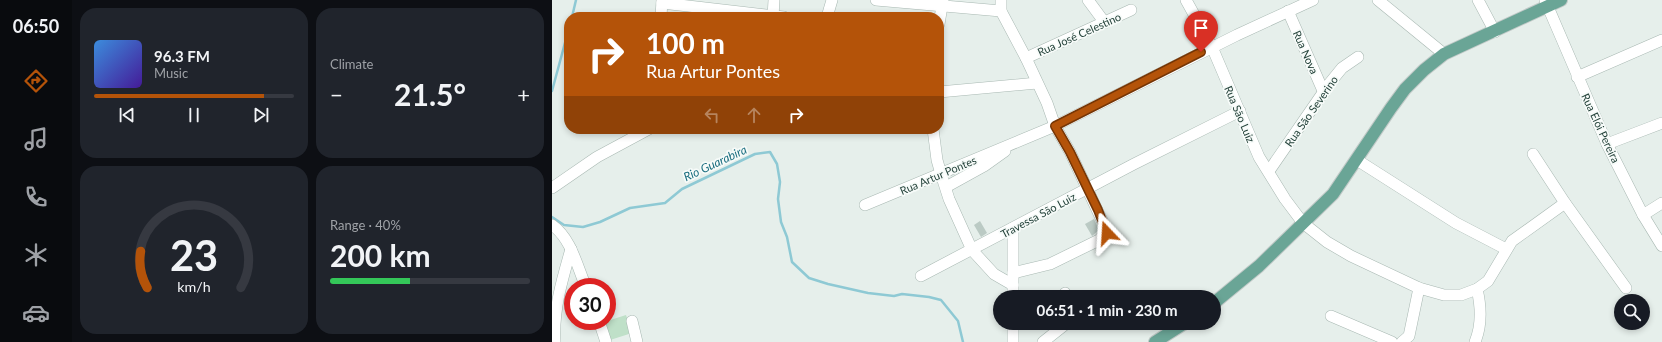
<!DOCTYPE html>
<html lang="en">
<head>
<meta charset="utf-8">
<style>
	body { margin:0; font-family:Lato,sans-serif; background:#20242c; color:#f1f3f6; height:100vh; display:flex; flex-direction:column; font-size:15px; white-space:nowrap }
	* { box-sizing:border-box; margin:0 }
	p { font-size:13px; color:#9ea1a6 }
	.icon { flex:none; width:22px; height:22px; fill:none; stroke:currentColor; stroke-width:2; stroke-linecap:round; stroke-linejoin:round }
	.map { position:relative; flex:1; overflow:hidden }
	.details { display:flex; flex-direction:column; gap:8px; padding:8px; background:#0d0f14; width:480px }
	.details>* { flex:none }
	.guide { position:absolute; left:12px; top:12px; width:380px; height:122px; border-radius:16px; box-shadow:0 2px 6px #0003; background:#b45309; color:#fff; overflow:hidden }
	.controls { position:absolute; left:1062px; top:294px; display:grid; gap:8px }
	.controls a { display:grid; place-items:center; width:36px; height:36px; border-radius:50%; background:#171b24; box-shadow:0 2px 6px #0003; font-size:20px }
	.speed { position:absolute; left:12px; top:278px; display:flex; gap:8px; font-size:20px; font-weight:700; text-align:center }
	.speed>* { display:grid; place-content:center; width:52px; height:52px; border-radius:50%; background:#171b24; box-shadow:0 2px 6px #0003; line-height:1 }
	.speed .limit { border:6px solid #d22; background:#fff; color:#111 }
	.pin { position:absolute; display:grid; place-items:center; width:34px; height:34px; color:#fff; margin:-41px -17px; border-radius:50% 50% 50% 0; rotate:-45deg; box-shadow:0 0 4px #0007 }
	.pin .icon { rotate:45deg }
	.me { position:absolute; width:44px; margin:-22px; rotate:340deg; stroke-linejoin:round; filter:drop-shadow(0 0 3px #0008) }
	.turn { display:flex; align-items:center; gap:14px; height:84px; padding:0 16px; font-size:18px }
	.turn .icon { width:52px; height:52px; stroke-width:2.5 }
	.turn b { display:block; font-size:28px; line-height:34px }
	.lanes { display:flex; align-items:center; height:38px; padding:0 16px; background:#0003; justify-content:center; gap:20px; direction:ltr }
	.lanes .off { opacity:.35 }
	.big { font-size:30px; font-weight:700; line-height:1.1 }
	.details .widget { flex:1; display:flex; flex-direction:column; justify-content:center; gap:6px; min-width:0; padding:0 14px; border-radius:16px; background:#20242c }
	.details .dial { align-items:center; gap:0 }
	.dial svg { height:104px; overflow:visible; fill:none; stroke:#363941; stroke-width:7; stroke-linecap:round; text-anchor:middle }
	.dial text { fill:#f1f3f6; stroke:none }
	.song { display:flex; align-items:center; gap:12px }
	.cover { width:48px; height:48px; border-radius:6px; background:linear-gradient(135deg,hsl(210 70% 55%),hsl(260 70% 35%)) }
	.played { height:4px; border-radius:2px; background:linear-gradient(90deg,#b45309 85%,#363941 85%) }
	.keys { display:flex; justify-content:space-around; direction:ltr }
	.heat { display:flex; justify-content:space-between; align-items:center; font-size:22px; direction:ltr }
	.charge { height:6px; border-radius:3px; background:linear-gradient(90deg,#34c759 40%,#363941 0) }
	.details .tiles { flex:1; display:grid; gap:8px; grid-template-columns:repeat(2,1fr) }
	.trip { position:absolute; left:441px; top:290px; width:228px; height:40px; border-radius:20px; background:#171b24; box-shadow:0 2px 6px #0003; font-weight:700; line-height:40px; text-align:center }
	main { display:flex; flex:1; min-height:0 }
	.tabs { display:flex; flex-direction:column; width:72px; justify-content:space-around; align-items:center; background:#090b0e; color:#9ea1a6 }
	.tabs .icon { width:28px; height:28px }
	.tabs .current { color:#b45309 }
	.tabs b { font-size:18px; color:#f1f3f6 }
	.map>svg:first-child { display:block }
	.green { fill:#bfe0c8 }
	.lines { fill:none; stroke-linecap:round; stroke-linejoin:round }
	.stream { stroke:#8ec9d4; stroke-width:2.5 }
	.building { fill:#bbcac4 }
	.minor-casing { stroke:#a8b8b2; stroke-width:12 }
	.major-casing { stroke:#c2cac8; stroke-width:14 }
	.minor { stroke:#fff; stroke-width:11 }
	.major { stroke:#6aa596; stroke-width:12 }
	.route-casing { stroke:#753606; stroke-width:10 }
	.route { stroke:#b45309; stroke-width:7 }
	.labels { text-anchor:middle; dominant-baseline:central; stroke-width:3.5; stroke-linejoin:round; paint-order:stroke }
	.street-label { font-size:11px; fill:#24423a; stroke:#f7fbf9 }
	.water-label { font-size:12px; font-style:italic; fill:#1c6f80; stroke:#f7fbf9 }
</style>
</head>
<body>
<main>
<nav class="tabs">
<b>06:50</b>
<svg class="icon current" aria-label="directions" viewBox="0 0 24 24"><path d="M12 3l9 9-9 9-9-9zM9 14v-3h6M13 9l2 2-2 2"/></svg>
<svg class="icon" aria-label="music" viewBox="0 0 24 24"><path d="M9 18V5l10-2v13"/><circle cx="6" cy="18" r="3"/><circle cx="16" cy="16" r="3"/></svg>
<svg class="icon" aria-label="phone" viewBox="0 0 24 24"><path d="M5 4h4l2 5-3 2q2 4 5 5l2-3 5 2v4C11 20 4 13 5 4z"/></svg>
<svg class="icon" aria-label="climate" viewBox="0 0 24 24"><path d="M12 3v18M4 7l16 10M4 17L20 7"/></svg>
<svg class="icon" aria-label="car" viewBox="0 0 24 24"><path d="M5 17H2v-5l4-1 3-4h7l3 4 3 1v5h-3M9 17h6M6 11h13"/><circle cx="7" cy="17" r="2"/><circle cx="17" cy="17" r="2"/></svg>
</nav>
<section class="details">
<div class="tiles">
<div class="widget">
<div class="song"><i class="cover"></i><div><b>96.3 FM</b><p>Music</p></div></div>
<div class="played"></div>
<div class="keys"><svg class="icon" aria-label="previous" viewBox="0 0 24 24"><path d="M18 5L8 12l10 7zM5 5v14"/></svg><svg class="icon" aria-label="pause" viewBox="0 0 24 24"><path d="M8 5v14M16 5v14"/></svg><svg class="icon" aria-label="next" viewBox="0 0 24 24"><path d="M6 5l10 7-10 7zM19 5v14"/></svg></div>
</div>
<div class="widget"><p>Climate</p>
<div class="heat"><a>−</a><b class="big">21.5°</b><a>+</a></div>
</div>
<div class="widget dial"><svg viewBox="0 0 100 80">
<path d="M14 69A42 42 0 1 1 86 69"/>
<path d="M14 69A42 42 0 0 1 9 41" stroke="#b45309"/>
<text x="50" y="56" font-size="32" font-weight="700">23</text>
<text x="50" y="72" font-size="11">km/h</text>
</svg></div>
<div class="widget"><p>Range · 40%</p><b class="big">200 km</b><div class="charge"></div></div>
</div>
</section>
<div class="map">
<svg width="1110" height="342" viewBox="0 0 1110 342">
	<rect width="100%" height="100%" fill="#e6efeb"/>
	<path class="green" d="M74,315L80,333L55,341L49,323Z"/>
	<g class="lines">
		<g class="stream">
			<path d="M20,17L24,0"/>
			<path d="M0,91L17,28"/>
			<path d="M0,217L12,225L31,227L48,222L78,208L113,203L130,189L203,154L218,152L225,164L228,182L226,199L229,222L235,237L240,262L257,278L276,284L316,293L342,296L350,294L377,297L389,300L406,321L411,342"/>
		</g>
	</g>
	<g class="building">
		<path d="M542,219L547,230L540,236L533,224Z"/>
		<path d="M428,221L435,233L429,237L422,225Z"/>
	</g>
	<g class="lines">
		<g class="minor-casing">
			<g id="minor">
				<path d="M324,0L449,11"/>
				<path d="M449,0V11L474,58L495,103L503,126L518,152L555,231L547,240L498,264L461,273"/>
				<path d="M536,0L553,23"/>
				<path d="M634,0L660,47L707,157L733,199L751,223L775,242L799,256L867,288L892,295H909L925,289L936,281L960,241L1013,203L1074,288"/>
				<path d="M826,0L892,54"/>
				<path d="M926,0L943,32"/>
				<path d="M993,0L1055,144L1091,215L1110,246"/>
				<path d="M110,3L232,17"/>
				<path d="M736,11L772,93"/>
				<path d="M109,17L110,0"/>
				<path d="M221,17L222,0"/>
				<path d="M275,17L280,0"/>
				<path d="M387,24L391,0"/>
				<path d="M474,58L579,10"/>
				<path d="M1025,77L1110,40"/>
				<path d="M387,92L485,83"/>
				<path d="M381,129L385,160L389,174L397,199L420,250L442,274L461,285"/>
				<path d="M1055,144L1110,123"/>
				<path d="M981,154L1013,203"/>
				<path d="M805,160L904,223L954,249"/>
				<path d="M717,171L777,84L790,68L806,57"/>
				<path d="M394,187L432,166L453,151"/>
				<path d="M0,188L45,157L97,129"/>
				<path d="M313,205L503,126L685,35L761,0"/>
				<path d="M1091,215L1110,203"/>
				<path d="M0,225C19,238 25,266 34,287"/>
				<path d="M369,276L582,164L688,111"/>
				<path d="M513,293L514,297"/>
				<path d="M461,297V228"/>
				<path d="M779,316L840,342"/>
				<path d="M47,321L54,342"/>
				<path d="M80,321L85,342"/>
				<path d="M461,323V342"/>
				<path d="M3,342C1,310 10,280 19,249"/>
				<path d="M491,342L515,323"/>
				<path d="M850,342L857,336L867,288"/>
				<path d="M923,342C930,325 929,306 925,289"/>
			</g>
		</g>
		<g class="major-casing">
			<g id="major">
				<path d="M662,303L707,266L781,194L839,108L853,89L872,70L892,54L1009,0"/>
				<path d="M603,342L633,323"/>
			</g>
		</g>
		<use href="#minor" class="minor"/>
		<use href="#major" class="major"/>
	</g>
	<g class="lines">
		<g class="route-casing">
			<path id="route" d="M555,233L546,210L518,152L503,126L649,52"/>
		</g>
		<use href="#route" class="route"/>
	</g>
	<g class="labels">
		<g class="street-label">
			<text transform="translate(527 34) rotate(-24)">Rua José Celestino</text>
			<text transform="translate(754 52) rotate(66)">Rua Nova</text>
			<text transform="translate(759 111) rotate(-55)">Rua São Severino</text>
			<text transform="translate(688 114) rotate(67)">Rua São Luiz</text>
			<text transform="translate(1049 128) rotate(65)">Rua Elói Pereira</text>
			<text transform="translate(386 175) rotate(-23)">Rua Artur Pontes</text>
			<text transform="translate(486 215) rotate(-28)">Travessa São Luiz</text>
		</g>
		<g class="water-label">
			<text transform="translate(163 163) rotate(-25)">Rio Guarabira</text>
		</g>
	</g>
</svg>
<div class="controls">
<a><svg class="icon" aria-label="search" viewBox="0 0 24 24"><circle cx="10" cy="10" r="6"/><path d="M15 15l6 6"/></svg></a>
</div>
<div class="speed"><div class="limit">30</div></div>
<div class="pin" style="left:649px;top:52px;background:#d93025"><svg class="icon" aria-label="arrive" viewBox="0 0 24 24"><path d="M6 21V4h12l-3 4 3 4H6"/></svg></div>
<svg class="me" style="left:555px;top:233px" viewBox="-20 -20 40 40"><path d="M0-17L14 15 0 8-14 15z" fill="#b45309" stroke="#fff" stroke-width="4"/></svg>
<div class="trip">06:51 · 1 min · 230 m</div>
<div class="guide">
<div class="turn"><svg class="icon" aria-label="right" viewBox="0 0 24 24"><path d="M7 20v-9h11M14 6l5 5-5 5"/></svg><div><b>100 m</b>Rua Artur Pontes</div></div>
<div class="lanes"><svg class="icon off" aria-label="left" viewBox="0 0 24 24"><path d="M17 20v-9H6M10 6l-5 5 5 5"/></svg><svg class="icon off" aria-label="ahead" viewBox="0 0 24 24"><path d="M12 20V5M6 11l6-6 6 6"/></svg><svg class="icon" aria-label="right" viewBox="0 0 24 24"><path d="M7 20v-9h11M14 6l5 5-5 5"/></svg></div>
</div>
</div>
</main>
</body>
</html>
